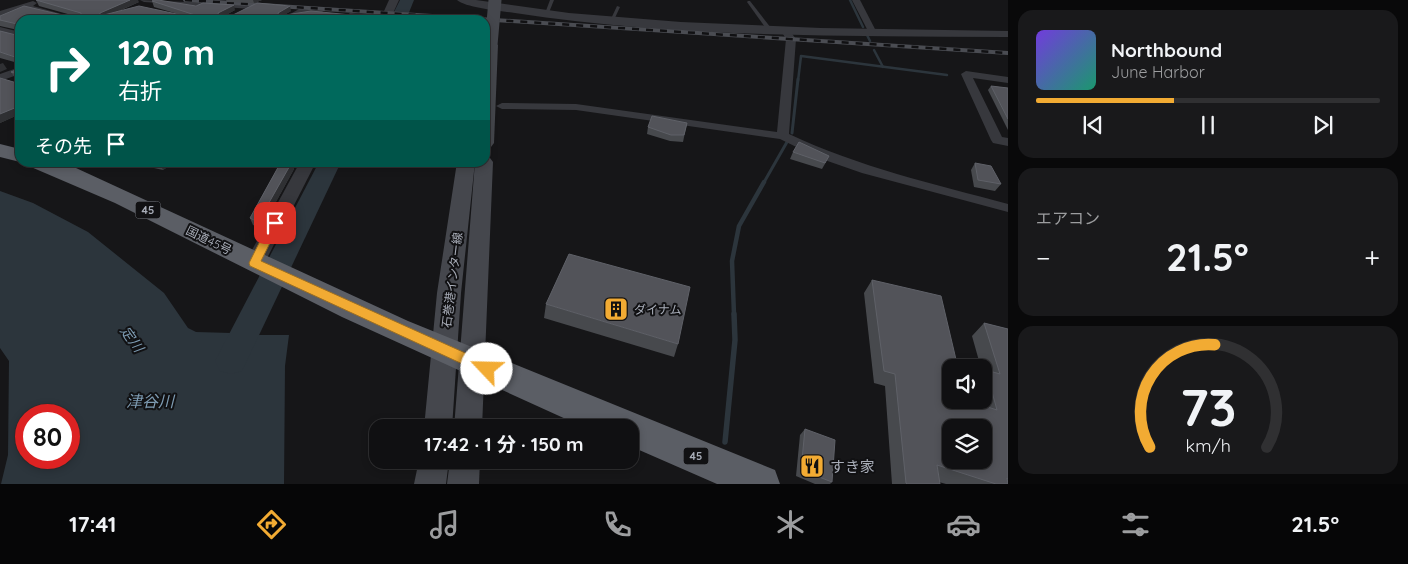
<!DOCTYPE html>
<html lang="ja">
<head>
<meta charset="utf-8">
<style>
	body { margin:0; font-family:Quicksand,"Noto Sans JP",sans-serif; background:#19191b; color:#f1f3f6; height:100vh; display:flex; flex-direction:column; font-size:19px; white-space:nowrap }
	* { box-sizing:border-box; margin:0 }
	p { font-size:16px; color:#9c9d9f }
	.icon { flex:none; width:28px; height:28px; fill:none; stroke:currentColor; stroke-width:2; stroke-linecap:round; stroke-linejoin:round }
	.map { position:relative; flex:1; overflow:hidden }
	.details { display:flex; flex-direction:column; gap:10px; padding:10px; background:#09090a; width:400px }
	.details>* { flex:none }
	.hud { position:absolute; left:15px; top:15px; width:475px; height:152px; border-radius:15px; box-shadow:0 2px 8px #0003,0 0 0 1px #303032; background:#00695c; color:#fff; overflow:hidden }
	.fabs { position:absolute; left:942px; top:359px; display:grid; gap:10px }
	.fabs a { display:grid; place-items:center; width:50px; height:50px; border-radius:10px; background:#101012; box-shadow:0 2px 8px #0003,0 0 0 1px #303032; font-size:25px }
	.speed { position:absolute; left:15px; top:404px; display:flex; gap:10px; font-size:25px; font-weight:700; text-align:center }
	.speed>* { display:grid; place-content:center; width:65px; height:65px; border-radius:50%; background:#101012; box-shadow:0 2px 8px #0003,0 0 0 1px #303032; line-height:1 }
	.speed .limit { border:8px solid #d22; background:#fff; color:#111 }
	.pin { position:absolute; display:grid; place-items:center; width:42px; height:42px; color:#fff; margin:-21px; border-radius:10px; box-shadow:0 2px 8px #0006 }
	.me { position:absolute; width:55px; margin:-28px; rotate:294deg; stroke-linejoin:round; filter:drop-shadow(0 0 4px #0008) }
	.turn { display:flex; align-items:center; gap:18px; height:105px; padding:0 20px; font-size:22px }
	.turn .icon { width:65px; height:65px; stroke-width:2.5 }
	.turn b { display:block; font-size:35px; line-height:42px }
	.then { display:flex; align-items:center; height:48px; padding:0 20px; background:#0003; gap:10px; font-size:19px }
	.big { font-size:38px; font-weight:700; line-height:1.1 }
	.details .card { flex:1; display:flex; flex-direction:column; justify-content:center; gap:8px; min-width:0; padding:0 18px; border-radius:15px; background:#19191b }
	.details .dial { align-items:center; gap:0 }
	.dial svg { height:130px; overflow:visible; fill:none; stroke:#303032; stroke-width:7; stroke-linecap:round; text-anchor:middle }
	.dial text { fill:#f1f3f6; stroke:none }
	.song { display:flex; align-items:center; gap:15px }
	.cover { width:60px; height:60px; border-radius:8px; background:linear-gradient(135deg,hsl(260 70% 55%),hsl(160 70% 35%)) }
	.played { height:5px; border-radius:2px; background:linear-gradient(90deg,#f2ab33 40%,#303032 40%) }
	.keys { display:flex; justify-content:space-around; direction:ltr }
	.heat { display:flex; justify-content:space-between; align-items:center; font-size:28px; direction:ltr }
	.trip { position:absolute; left:369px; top:419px; width:270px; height:50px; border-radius:15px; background:#101012; box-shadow:0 2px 8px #0003,0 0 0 1px #303032; font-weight:700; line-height:50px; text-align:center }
	.dock { display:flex; height:80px; justify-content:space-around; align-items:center; background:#060607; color:#9c9d9f }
	.dock .icon { width:35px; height:35px }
	.dock .current { color:#f2ab33 }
	.dock b { font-size:22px; color:#f1f3f6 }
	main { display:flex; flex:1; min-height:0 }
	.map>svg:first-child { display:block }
	.water { fill:#2c353c; fill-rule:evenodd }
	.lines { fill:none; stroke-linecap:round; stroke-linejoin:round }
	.stream-far3 { stroke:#2c353c; stroke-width:2.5 }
	.stream-far2 { stroke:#2c353c; stroke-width:3 }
	.stream-far1 { stroke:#2c353c; stroke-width:4.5 }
	.stream { stroke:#2c353c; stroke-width:5.5 }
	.river { fill:#2c353c; fill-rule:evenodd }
	.service { fill:#37383d; fill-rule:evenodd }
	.minor { fill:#37383d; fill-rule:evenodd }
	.tertiary { fill:#37383d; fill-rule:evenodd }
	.secondary { fill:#45474d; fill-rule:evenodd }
	.trunk { fill:#5b5e65; fill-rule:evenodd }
	.rail-casing { stroke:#4a4c52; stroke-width:4 }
	.rail { stroke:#111113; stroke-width:2.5; stroke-dasharray:7; stroke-linecap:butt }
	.secondary-bridge { stroke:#45474d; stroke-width:13 }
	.wall { fill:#47494d }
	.shaded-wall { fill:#2f3033 }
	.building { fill:#525359; stroke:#5f6168; fill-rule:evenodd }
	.route { fill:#f2ab33; stroke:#9d6f21 }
	.labels { text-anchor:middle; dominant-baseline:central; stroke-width:4; stroke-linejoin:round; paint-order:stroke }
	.shield { fill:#111113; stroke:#7b7e86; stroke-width:1 }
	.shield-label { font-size:11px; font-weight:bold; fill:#a8adb8 }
	.street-label { font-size:12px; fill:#a8adb8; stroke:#111113 }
	.poi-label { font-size:12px; fill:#a8adb8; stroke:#111113; text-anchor:start }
	.water-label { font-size:14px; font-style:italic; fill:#7e9cb3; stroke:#111113 }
	.near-poi-label { font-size:15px; fill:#a8adb8; stroke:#111113; text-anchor:start }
	.near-water-label { font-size:16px; font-style:italic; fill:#7e9cb3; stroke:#111113 }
</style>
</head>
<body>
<main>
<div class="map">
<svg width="1008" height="484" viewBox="0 0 1008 484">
	<rect width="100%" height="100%" fill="#161618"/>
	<path class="water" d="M0,191L33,203L88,232L164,293L188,328L196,332L231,333L234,329H255V335H289L285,366L284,484H1L8,455L9,361L0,348ZM26,415H69V458H26Z"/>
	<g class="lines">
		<g class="stream-far3">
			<path d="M850,0L863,27"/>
			<path d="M866,33L870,41"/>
			<path d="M874,50L883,67"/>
			<path d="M798,81L801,56L947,75"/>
		</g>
		<g class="stream-far2">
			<path d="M792,133L798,79"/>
			<path d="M763,184L787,142"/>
		</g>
		<path class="stream-far1" d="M734,315L732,261L739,226L764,182"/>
		<path class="stream" d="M725,442L735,340L734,314"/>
		<g class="river">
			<path d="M400,0H414L406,20H390Z"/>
			<path d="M319,162H341L242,371L231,374L220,371L215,361Z"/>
		</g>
		<g class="service">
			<path d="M550,0H554L548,15L544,16Z"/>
			<path d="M748,1H750L771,28V30H767L747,2Z"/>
			<path d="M617,6L620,7L614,20L610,21Z"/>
		</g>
		<g class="minor">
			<path d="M140,0L253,5L257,7L253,9L144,2Z"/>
			<path d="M852,0H860L876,31L875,33H869Z"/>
			<path d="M33,1L37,3L33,6L83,20H69L24,9L0,17V11Z"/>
			<path d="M299,9L322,11L326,14C320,19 311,15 303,15C295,15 289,20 280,20Z"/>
			<path d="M350,13L386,16L390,19L347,18L346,16Z"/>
			<path d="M781,27H787L796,39L789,134C859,167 934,184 1008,204V212L862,173L819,158L780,139L576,110L502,109L496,106L502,103L576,104L777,132L786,39L780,29Z"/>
			<path d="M20,67V74L0,81V74Z"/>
			<path d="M966,71L1008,77V83L973,78L1002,137L1008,138V146L993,143L991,140L961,74Z"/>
		</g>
		<g class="tertiary">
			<path d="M389,0H399L390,20H380Z"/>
			<path d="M457,0H476L569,13L681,22L821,28L1008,31V37C844,36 678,38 515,13C502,11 466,8 457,0Z"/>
			<path d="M0,27L20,32V39L0,34Z"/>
			<path d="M300,162H316L262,268L255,270L248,268L245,263Z"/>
		</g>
		<g class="secondary">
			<path d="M491,41L498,45L494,143L491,147L485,148V44Z"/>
			<path d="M485,157L490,158L493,162L482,428H454L475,162H485Z"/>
			<path d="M457,162H475L461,293L452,428H424L437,293Z"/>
			<path d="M419,460H449L446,484H414Z"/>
			<path d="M450,460H480L479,484H447Z"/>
		</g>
		<g class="trunk">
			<path d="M0,144L20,149V162L0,157Z"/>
			<path d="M28,162H61L76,168L408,321L775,470L780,484H717L630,446V428H586L568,420L342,317L115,203L31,167Z"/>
		</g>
		<g class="rail-casing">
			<path id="rail" d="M185,0L1008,53"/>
		</g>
		<use href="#rail" class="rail"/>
		<path class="secondary-bridge" d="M491,45L495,0"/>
	</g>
	<g class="wall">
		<path d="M36,0L139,2L117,12L178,14L154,7L152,1L235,10L224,16L291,11L284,15L371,17V20H20V114L0,123V78L17,83V78H15L11,72L18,69V63L0,58V31L16,35L18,33V30L0,26V16H75L39,6Z"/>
		<path d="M226,0H262L254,3L227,2Z"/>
		<path d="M991,86L1008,88V130L988,90Z"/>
		<path d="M687,123L683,142L670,141L647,134L648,127Z"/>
		<path d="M793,152L826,162L822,169L790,159Z"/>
		<path d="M134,162H175L163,170L145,166L136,167Z"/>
		<path d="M281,162H292L294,169L261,229L253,225L250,218Z"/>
		<path d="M975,163L1001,184L995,191L974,187L971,170Z"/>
		<path d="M872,280L966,401L979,404L978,400H984V368H981L972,336L984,323L1008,329V484H946L939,482L940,484H892L885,386L874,383L864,293Z"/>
		<path d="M546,304L678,344L674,357L544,318Z"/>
		<path d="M805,429L832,482L830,484H815L796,476L800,435Z"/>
	</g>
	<g class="shaded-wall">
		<path d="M130,0H138L139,2L102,18L100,16V13Z"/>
		<path d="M253,0H262L254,3Z"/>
		<path d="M234,5L235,10L220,18L218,13Z"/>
		<path d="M290,6L291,11L281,17H279L278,13Z"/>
		<path d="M270,15L272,20H262Z"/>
		<path d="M3,63L7,69L0,72V64Z"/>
		<path d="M17,107L20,112V114L0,123V114Z"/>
		<path d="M134,162H143L145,166L136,167Z"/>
		<path d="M159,162H175L163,170Z"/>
		<path d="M292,162L294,169L261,229L258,222Z"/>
	</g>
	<g class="building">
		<path d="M36,0H130L100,13V16L139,6L186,16L195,15L152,1L154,0H158L196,6L203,3L234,5L218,13L219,16H231L257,3L290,6L278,13L279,16L311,11L371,17L367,20H294L270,15L262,20H20V108L17,107L0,114V78L17,83L18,74L11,72L18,69V58L0,52V31L16,35L18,33L17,24L0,20V16L24,6L66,16H81V13Z"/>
		<path d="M991,86L1008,88V119Z"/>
		<path d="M652,116L687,123L684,135H671L648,127Z"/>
		<path d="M799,142L829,156L825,163L793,152Z"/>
		<path d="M281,162H292L258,222L250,218Z"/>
		<path d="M975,163L991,166L1001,184L978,180Z"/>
		<path d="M569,254L690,287L678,344L546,304Z"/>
		<path d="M872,280L941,296L958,368H951V400H966L997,410L986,370L1000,374L984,323L1008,329V479L1007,478L1008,484H996L937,465L940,484H907L906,483L895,374L884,371ZM951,428H984V460H951Z"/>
		<path d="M805,429L835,440L832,482L801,470Z"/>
	</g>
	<path class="route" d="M275,220L280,223L261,261L492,365L494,369L492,373L487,375L482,373L250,266L249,263L269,223Z"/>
	<defs>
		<g id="building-square" transform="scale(1.25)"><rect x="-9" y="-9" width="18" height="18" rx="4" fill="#f2ab33" stroke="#111113"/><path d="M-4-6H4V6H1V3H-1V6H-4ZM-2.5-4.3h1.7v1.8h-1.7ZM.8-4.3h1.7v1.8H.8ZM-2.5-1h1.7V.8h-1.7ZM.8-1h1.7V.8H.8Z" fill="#111"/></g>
		<g id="restaurant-square" transform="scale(1.25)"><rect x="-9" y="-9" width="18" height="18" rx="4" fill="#f2ab33" stroke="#111113"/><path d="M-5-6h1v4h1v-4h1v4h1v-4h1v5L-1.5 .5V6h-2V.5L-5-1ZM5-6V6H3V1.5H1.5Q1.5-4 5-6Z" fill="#111"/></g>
	</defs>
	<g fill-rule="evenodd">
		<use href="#building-square" x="616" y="309"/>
		<use href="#restaurant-square" x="812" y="466"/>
	</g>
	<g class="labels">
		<g class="shield">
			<rect x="135.5" y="201.5" width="25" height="17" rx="4"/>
			<rect x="683.5" y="447.5" width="25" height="17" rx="4"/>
		</g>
		<g class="shield-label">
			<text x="148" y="210">45</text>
			<text x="696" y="456">45</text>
		</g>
		<g class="street-label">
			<text transform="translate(209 240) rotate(26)">国道45号</text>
			<text transform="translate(452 280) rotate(-83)">石巻港インター線</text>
		</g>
		<g class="poi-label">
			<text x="634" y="309">ダイナム</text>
		</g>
		<g class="water-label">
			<text transform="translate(132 339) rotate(55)">定川</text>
		</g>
		<g class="near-poi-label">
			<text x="830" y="466">すき家</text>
		</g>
		<g class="near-water-label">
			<text x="150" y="401">津谷川</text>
		</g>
	</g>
</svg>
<div class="fabs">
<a><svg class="icon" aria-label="sound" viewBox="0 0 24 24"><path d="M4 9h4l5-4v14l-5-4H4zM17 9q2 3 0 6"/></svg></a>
<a><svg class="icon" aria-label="layers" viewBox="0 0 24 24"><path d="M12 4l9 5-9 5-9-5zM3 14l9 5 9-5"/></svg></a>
</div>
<div class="speed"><div class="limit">80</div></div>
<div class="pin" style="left:275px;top:223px;background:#d93025"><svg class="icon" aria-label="arrive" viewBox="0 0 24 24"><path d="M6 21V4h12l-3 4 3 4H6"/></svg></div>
<svg class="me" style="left:487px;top:369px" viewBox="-20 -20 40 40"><circle r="19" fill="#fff"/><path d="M0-13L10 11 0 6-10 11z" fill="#f2ab33"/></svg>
<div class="trip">17:42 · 1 分 · 150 m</div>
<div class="hud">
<div class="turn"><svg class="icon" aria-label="right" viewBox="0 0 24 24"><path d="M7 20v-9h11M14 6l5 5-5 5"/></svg><div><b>120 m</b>右折</div></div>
<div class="then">その先<svg class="icon" aria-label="arrive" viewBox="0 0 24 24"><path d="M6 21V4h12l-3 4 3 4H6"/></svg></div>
</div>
</div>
<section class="details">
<div class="card">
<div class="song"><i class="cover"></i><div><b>Northbound</b><p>June Harbor</p></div></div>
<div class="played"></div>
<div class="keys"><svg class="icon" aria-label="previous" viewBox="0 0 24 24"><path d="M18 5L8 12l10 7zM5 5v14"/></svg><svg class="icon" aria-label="pause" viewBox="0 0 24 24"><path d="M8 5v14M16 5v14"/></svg><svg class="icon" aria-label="next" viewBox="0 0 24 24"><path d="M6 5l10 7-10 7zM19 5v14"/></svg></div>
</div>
<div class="card"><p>エアコン</p>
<div class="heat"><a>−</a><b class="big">21.5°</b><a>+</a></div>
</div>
<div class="card dial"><svg viewBox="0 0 100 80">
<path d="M14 69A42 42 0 1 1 86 69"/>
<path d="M14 69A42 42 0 0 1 54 6" stroke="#f2ab33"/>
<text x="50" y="56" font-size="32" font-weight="700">73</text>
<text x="50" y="72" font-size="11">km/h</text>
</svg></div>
</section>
</main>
<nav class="dock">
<b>17:41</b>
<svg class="icon current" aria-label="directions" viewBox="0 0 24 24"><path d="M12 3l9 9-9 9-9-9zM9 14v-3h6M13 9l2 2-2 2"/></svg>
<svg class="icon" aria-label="music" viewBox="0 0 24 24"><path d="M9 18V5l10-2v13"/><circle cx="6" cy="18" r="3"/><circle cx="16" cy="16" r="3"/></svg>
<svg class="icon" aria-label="phone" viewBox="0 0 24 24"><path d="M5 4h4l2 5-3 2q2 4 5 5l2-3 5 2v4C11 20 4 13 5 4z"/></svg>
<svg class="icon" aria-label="climate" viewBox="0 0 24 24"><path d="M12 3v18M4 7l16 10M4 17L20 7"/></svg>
<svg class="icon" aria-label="car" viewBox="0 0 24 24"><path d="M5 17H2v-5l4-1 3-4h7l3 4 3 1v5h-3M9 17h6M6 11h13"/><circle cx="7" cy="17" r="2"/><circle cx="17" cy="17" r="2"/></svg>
<svg class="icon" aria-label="filters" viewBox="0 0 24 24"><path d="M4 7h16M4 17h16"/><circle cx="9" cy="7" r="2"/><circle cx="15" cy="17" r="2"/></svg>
<b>21.5°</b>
</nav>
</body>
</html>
